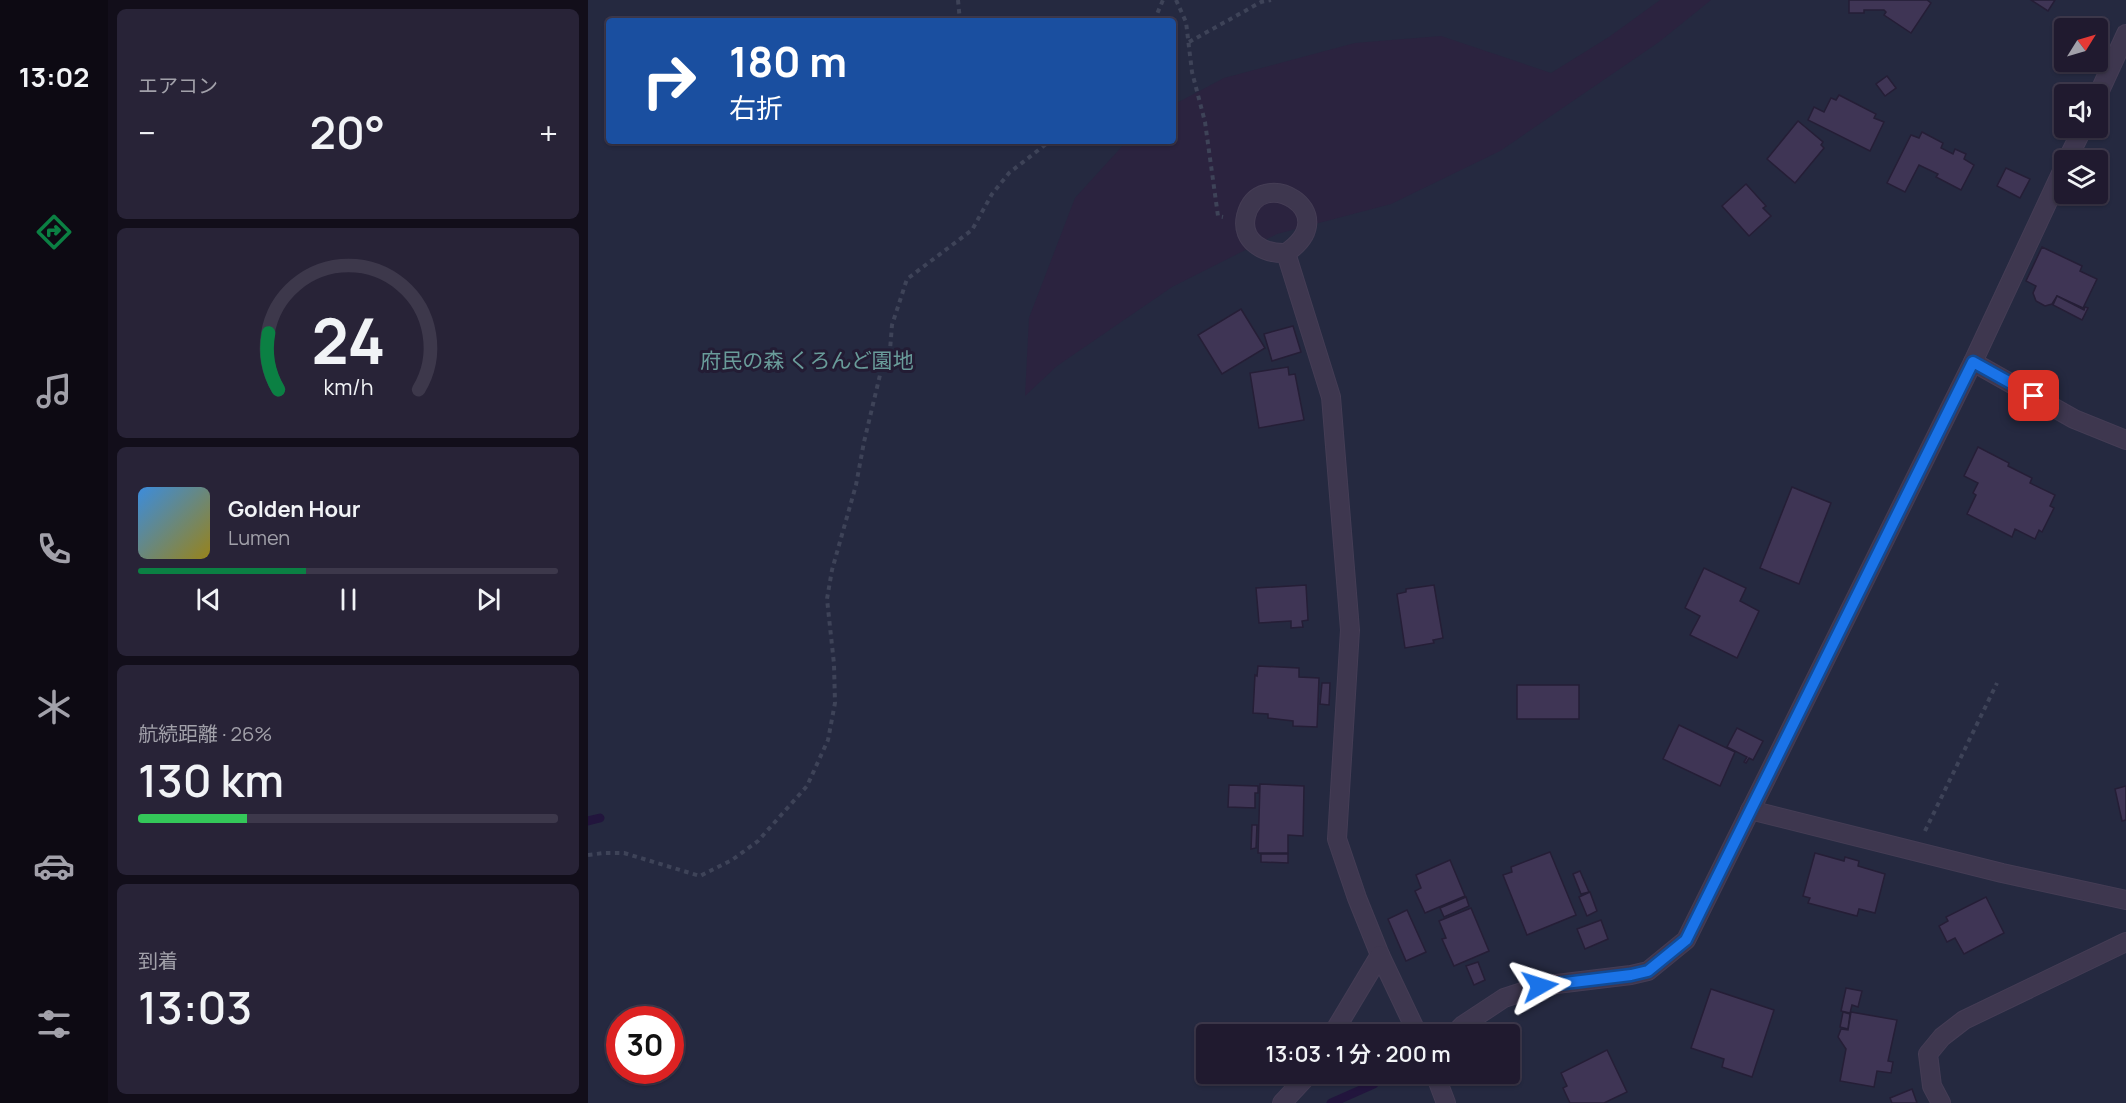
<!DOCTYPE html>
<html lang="ja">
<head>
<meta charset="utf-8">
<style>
	body { margin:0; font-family:Manrope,"Noto Sans JP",sans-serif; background:#282337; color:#f1f3f6; height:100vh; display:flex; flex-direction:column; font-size:22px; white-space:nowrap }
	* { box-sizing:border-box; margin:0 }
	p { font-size:20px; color:#a2a1aa }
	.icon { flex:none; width:33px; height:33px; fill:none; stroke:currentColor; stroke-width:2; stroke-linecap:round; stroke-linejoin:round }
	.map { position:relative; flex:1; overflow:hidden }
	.side { display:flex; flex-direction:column; gap:9px; padding:9px; background:#120e1a; width:480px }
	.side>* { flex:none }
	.top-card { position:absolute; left:18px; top:18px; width:570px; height:126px; border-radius:6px; box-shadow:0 2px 4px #0004,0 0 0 2px #3d384b; background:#1a4fa0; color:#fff; overflow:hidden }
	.needle { width:39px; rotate:53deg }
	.controls { position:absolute; left:1466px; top:18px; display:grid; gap:12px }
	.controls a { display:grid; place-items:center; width:54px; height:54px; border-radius:6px; background:#201a2f; box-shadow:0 2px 4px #0004,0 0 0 2px #3d384b; font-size:30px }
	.speed { position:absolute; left:18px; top:1006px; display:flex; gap:12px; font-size:30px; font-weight:700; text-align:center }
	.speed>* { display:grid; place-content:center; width:78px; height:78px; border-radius:50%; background:#201a2f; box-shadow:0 2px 4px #0004,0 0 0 2px #3d384b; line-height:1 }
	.speed .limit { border:9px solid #d22; background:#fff; color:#111 }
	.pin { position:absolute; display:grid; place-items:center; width:51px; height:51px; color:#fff; margin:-26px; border-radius:12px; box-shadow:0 3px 9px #0006 }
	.me { position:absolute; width:66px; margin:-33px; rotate:84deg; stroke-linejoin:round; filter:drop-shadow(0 0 4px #0008) }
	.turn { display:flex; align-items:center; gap:21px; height:126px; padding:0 24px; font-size:27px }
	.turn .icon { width:78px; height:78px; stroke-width:2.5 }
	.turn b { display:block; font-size:42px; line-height:51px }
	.big { font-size:45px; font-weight:600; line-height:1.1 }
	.side .card { flex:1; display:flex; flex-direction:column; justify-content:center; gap:9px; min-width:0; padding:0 21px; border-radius:9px; background:#282337 }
	.side .dial { align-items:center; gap:0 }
	.dial svg { height:156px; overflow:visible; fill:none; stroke:#3d384b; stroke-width:7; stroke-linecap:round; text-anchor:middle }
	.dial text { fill:#f1f3f6; stroke:none }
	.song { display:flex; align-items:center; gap:18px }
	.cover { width:72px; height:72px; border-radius:9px; background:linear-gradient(135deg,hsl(210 70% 55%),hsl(50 70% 35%)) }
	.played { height:6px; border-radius:3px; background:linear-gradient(90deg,#0b8043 40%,#3d384b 40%) }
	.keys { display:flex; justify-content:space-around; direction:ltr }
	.heat { display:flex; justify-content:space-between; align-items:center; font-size:33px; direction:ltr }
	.charge { height:9px; border-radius:4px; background:linear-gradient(90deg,#34c759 26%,#3d384b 0) }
	.trip { position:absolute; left:608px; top:1024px; width:324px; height:60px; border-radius:6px; background:#201a2f; box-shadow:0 2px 4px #0004,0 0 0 2px #3d384b; font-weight:600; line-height:60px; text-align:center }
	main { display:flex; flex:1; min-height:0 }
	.tabs { display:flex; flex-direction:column; width:108px; justify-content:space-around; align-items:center; background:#0d0a13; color:#a2a1aa }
	.tabs .icon { width:42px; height:42px }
	.tabs .on { color:#0b8043 }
	.tabs b { font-size:27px; color:#f1f3f6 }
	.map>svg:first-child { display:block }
	.green { fill:#252940; fill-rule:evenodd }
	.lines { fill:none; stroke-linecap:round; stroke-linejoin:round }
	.stream { stroke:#22153d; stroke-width:9 }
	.building { fill:#3f3555; stroke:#251e36; stroke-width:1.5 }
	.minor-casing { stroke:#453d55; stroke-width:20 }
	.path { stroke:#3e4358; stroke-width:4; stroke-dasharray:4.5 4.5; stroke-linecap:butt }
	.minor { stroke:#3e374f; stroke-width:18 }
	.route-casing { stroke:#114b97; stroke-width:15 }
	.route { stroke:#1a73e8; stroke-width:10 }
	.labels { text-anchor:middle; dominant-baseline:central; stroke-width:6; stroke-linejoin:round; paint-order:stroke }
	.park-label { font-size:21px; fill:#699c9a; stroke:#231c34 }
</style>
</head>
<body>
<main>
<nav class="tabs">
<b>13:02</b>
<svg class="icon on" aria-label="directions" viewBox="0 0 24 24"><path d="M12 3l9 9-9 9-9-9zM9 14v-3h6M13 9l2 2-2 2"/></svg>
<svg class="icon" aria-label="music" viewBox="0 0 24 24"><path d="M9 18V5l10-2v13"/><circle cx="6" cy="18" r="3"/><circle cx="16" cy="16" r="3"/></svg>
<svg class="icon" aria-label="phone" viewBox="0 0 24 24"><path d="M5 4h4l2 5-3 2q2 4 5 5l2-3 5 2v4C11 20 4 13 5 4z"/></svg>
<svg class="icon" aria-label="climate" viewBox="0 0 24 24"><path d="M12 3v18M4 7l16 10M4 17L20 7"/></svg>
<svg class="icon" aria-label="car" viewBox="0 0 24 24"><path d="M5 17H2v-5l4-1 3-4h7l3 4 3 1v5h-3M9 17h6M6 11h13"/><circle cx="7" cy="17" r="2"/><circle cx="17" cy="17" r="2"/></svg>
<svg class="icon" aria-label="filters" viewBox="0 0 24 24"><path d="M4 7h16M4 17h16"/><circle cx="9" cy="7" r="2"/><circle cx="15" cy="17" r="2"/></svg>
</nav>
<section class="side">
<div class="card"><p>エアコン</p>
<div class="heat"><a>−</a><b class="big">20°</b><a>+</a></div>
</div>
<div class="card dial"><svg viewBox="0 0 100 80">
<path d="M14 69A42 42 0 1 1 86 69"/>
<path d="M14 69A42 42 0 0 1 9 40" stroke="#0b8043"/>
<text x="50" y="56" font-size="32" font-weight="700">24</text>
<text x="50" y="72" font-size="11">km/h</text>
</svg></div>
<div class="card">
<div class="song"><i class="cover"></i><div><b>Golden Hour</b><p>Lumen</p></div></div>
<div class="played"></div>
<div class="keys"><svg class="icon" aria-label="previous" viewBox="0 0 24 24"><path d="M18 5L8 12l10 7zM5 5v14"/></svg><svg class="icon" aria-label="pause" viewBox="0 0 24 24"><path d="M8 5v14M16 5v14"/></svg><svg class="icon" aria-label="next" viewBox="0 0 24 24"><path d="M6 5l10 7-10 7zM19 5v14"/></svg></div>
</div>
<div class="card"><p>航続距離 · 26%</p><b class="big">130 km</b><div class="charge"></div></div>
<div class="card"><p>到着</p><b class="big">13:03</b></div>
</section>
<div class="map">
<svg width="1538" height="1103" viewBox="0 0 1538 1103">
	<rect width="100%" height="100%" fill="#2b233f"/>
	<path class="green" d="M0,0H1072L1021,37L963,73L853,36L767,43L636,78L585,105V21H21V141H539L487,198L441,318L437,396L469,366L584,287L689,234L803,204L912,151L1071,42L1123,0H1538V1103H0ZM1476,28H1509V62H1476ZM1476,94H1509V128H1476ZM1476,160H1509V194H1476ZM32,1020H82V1071H32ZM618,1035H921V1074H618Z"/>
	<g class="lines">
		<g class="stream">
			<path d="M0,821L12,818"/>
			<path d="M743,1103L786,1084"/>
		</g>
	</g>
	<g class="building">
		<path d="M1261,0H1339L1343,3L1323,33L1296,15L1298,12L1296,10H1276V13H1261Z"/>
		<path d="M1443,0H1467L1460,11Z"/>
		<path d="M1299,76L1308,88L1297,96L1288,84Z"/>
		<path d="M1251,95L1288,114L1286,118L1296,122L1282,151L1220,120L1226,107L1236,112L1243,98L1248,100Z"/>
		<path d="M1210,121L1235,142L1233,145L1236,148L1207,183L1179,159Z"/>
		<path d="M1334,132L1355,143L1353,148L1365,154L1367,149L1378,154L1376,159L1386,165L1373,190L1348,177L1350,174L1331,165L1317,192L1299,183L1323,135L1331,138Z"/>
		<path d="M1418,168L1442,179L1432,198L1409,186Z"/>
		<path d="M1158,184L1178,206L1175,208L1183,216L1161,236L1134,206Z"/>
		<path d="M1454,247L1494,266L1492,271L1509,279L1495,308L1469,296L1464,304L1457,306L1448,301L1445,293L1448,286L1438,281Z"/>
		<path d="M1469,296L1496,310L1497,307L1500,308L1494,320L1465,305Z"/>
		<path d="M653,309L677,348L634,374L610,335Z"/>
		<path d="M705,326L713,352L684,361L676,334Z"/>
		<path d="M700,367L701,375L707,374L716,420L671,428L662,373Z"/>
		<path d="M1390,447L1421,463L1420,466L1444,478L1442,483L1467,495L1462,506L1466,508L1454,532L1451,530L1447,539L1427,529L1424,537L1379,514L1388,495L1385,493L1390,483L1376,476Z"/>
		<path d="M1204,487L1243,503L1211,584L1172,568Z"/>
		<path d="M1116,568L1158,588L1152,601L1171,611L1149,658L1102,635L1112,616L1097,608Z"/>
		<path d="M718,585L720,620L714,621L715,627L703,628V621L671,623L668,588Z"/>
		<path d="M846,585L855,638L845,640L846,643L817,648L809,594L818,592V589Z"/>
		<path d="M670,666L711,668V677L731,678L729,727L705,726V721L680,718V714L665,713L667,675L669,676Z"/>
		<path d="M734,683H742L741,705L732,704Z"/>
		<rect x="929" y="685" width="62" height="34"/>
		<path d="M1091,725L1147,752L1132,786L1075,759Z"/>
		<path d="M1149,728L1175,741L1165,760L1161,758L1158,763L1156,762L1159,757L1139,747Z"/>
		<path d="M672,784L716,786L715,836L700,835V853H670Z"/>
		<path d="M641,785L670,786V793H667V808L640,807Z"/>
		<path d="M1538,786V820L1534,821L1527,789Z"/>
		<path d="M664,825H669L668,848L663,849Z"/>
		<path d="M962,852L988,915L939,935L915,875L924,872L923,867Z"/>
		<path d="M1227,853L1256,861L1257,857L1271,861L1270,866L1297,874L1287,913L1271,909L1269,916L1220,903L1222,898L1215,896Z"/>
		<path d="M673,854H700V863L673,862Z"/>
		<path d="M862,860L877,896L837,913L827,891L833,888L828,875Z"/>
		<path d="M992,871L1001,892L993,894L985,874Z"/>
		<path d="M1002,892L1009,911L999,916L991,897Z"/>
		<path d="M878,897L881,906L856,917L852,908Z"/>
		<path d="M1398,897L1416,933L1376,954L1367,938L1359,942L1351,926L1360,921L1358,917Z"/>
		<path d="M883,908L901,951L866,966L854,939L858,938L851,921Z"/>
		<path d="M819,910L838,952L818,961L800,919Z"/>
		<path d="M1013,920L1020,939L997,949L989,929Z"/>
		<path d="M890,962L897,980L886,985L878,966Z"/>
		<path d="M1258,988L1274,991L1270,1007L1264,1005L1262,1013L1253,1011Z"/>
		<path d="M1123,989L1186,1010L1164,1077L1134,1067L1136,1059L1103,1048Z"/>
		<path d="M1255,1012L1262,1014L1260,1029L1252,1027Z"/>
		<path d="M1263,1012L1309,1020L1300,1061L1305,1062L1303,1073L1289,1071L1286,1087L1252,1081L1258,1049L1250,1037L1253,1029L1260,1030Z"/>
		<path d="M1019,1050L1039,1092L1016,1103H982L975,1088L979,1086L973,1073Z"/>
		<path d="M1324,1089L1329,1103H1304L1302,1098Z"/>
	</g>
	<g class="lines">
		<g class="minor-casing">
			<g id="minor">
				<path d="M1509,97L1538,34"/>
				<path d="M1479,160L1495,128"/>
				<path d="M698,253C677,254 652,242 658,216C671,163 759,212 698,253L743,397L762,630L749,839L769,898L792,955"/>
				<path d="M1385,362L1486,419L1538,440"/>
				<path d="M1162,810L1414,873L1538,900"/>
				<path d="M744,1035L792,955L830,1035"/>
				<path d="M865,1035L875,1025L916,998L952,986L1043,975L1060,971L1098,940L1385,362L1476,167"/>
				<path d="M847,1074L858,1103"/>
				<path d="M694,1103L721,1074"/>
				<path d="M1353,1103L1344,1086L1340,1054L1354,1037L1376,1020L1538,942"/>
			</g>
		</g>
		<g class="path">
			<path d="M370,0L372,21"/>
			<path d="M588,0L598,22L604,72L617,122L630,216L635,217"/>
			<path d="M566,21L575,0"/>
			<path d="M601,42L673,2L683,0"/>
			<path d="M1337,831L1409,683"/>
			<path d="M0,855L16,853H36L112,876L144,860L170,841L219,786L240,740L247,703L246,664L239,599L244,570L268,485L276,442L292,375L302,350L304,325L319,279L384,230L404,194L421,173L462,141"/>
		</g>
		<use href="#minor" class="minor"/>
	</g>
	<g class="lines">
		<g class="route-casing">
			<path id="route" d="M952,986L1043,975L1060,971L1098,940L1385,362L1446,396"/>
		</g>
		<use href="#route" class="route"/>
	</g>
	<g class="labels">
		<g class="park-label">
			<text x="219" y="360">府民の森 くろんど園地</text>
		</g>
	</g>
</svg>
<div class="controls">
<a><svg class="needle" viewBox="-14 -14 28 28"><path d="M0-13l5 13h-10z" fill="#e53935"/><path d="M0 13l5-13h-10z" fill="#a2a1aa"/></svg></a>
<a><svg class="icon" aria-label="sound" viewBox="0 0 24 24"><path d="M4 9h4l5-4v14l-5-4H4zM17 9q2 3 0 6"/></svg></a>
<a><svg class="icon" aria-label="layers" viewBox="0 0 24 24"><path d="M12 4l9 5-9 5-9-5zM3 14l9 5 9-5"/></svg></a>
</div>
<div class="speed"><div class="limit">30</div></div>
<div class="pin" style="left:1446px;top:396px;background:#d93025"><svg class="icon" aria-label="arrive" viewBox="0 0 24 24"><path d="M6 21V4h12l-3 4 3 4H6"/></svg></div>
<svg class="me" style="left:952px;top:986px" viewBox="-20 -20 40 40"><path d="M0-17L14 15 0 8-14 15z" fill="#1a73e8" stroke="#fff" stroke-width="4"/></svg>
<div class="trip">13:03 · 1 分 · 200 m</div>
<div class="top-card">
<div class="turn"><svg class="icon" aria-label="right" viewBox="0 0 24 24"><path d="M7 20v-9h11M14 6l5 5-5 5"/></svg><div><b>180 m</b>右折</div></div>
</div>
</div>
</main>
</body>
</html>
